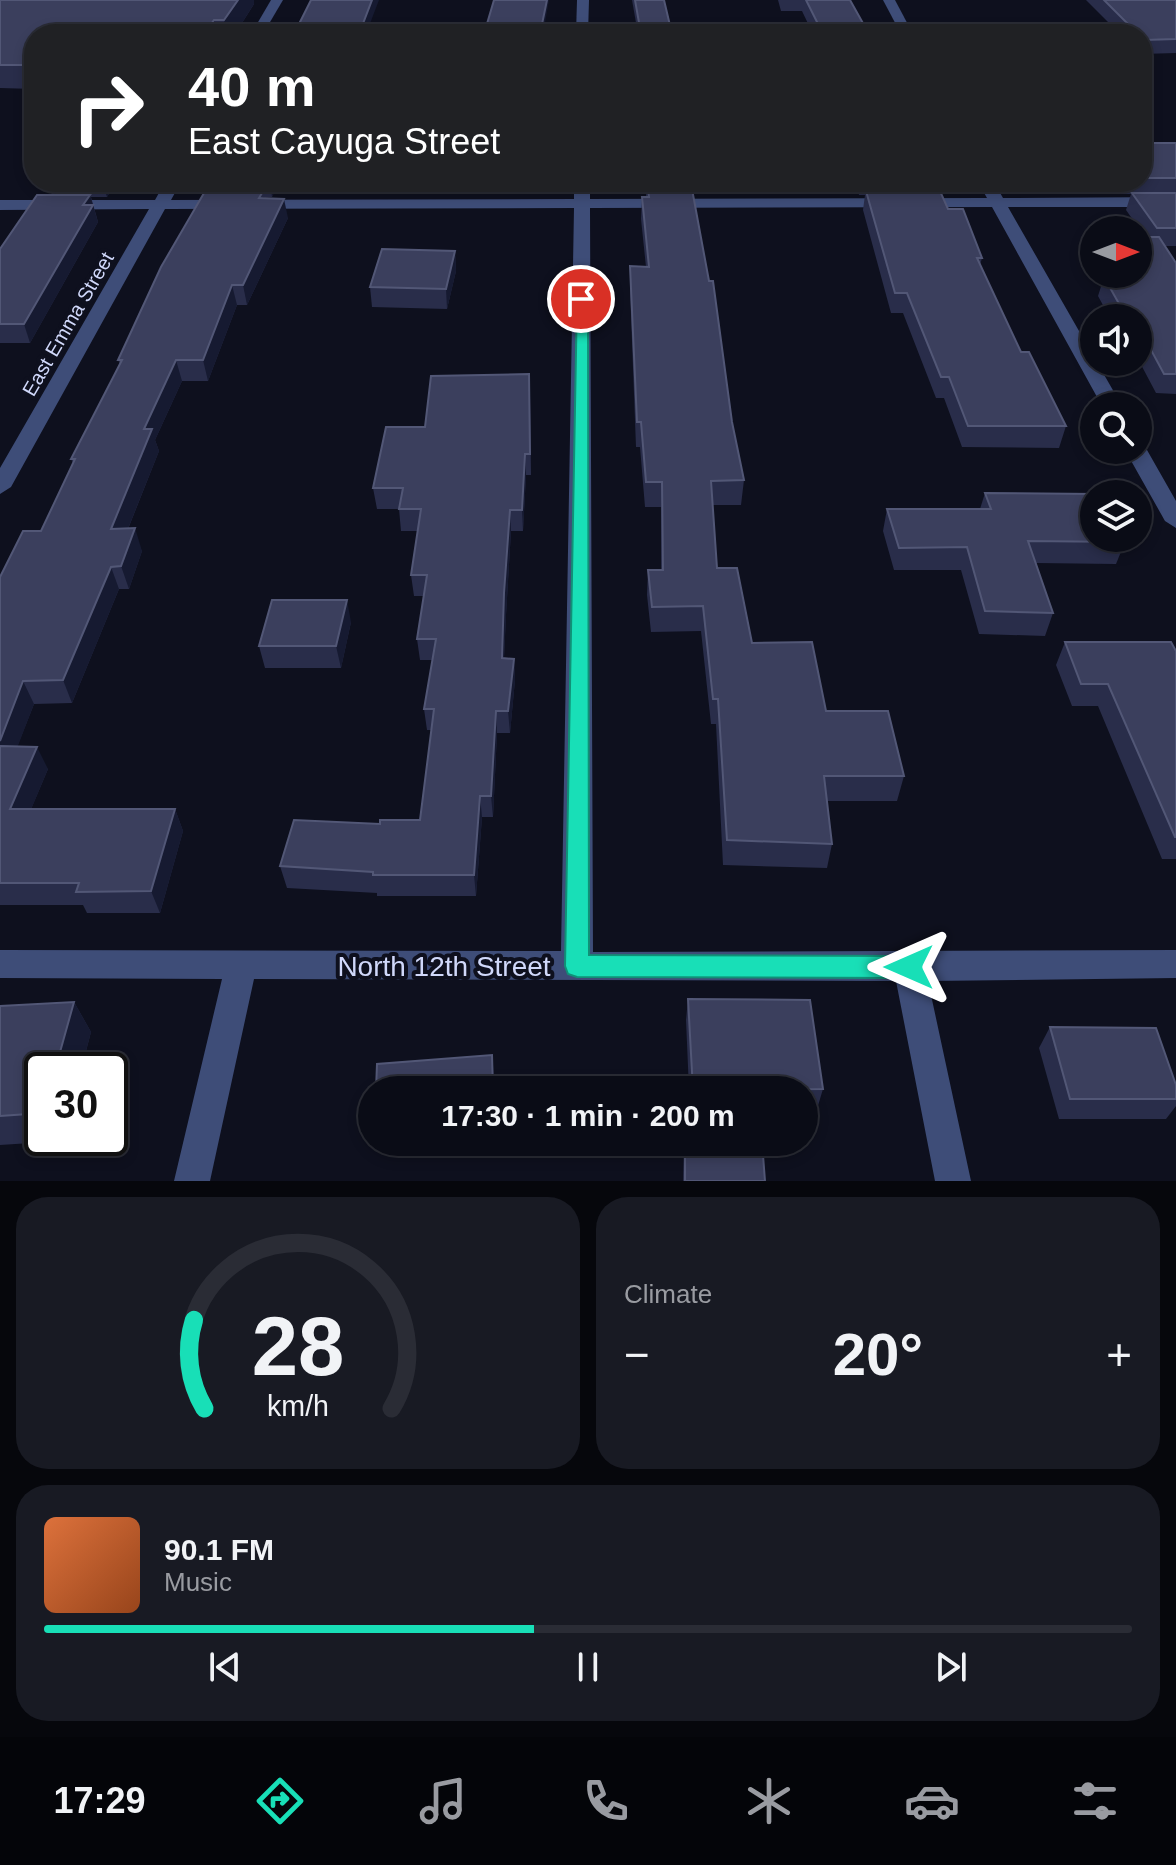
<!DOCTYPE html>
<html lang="en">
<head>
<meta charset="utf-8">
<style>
	body { margin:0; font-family:Arial,sans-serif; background:#181a23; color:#f1f3f6; height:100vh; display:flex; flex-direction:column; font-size:30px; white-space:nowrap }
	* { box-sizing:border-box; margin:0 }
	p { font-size:26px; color:#999ba1 }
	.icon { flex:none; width:44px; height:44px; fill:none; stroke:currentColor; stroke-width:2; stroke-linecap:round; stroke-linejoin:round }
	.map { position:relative; height:1181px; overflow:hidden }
	.panel { display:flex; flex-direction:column; gap:16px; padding:16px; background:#06070c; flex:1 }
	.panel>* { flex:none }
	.hud { position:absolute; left:24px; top:24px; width:1128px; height:168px; border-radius:32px; box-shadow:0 4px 12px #0003,0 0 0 2px #2a2c35; background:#202124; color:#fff; overflow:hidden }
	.needle { width:52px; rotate:90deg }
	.controls { position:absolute; left:1080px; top:216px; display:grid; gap:16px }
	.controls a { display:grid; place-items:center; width:72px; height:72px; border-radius:50%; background:#0a0c16; box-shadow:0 4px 12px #0003,0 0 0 2px #2a2c35; font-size:40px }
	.speed { position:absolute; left:24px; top:1052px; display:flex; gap:16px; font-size:40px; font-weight:700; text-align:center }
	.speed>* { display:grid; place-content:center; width:104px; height:104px; border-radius:50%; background:#0a0c16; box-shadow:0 4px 12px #0003,0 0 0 2px #2a2c35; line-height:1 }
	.speed .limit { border:4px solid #111; border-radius:12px; background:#fff; color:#111 }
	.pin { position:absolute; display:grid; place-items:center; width:68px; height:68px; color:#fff; margin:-34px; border:4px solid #fff; border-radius:50%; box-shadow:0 2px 8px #0007 }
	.me { position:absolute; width:88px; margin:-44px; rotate:270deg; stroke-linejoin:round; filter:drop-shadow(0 0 6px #0008) }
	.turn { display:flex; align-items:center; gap:28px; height:168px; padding:0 32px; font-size:36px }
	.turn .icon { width:104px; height:104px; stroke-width:2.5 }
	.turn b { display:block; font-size:56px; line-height:68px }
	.big { font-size:60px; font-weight:800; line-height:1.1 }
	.panel .tile { flex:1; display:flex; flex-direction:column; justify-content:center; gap:12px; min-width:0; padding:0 28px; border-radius:32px; background:#181a23 }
	.panel .dial { align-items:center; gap:0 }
	.dial svg { height:208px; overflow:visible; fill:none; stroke:#2a2c35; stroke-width:7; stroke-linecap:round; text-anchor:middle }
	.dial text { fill:#f1f3f6; stroke:none }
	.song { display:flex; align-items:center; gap:24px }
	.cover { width:96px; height:96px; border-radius:12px; background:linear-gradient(135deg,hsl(20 70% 55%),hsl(20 70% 35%)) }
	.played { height:8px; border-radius:4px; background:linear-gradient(90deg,#18dfb7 45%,#2a2c35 45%) }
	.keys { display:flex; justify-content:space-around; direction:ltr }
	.heat { display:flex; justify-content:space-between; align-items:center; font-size:44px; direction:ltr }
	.panel .tiles { flex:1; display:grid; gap:16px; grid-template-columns:1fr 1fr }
	.tile:last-child { grid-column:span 2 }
	.trip { position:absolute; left:358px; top:1076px; width:460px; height:80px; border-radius:40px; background:#0a0c16; box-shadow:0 4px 12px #0003,0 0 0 2px #2a2c35; font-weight:800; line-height:80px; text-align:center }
	.dock { display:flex; height:128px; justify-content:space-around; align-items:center; background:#040509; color:#999ba1 }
	.dock .icon { width:56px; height:56px }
	.dock .current { color:#18dfb7 }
	.dock b { font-size:36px; color:#f1f3f6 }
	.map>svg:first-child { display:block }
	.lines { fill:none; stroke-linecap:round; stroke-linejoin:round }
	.minor { fill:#3e4d78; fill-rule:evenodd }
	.wall { fill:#292d4a }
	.shaded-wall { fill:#161a31 }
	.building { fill:#3b3f5d; stroke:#525776; stroke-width:2 }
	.route { fill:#18dfb7; stroke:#109177; stroke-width:2 }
	.labels { text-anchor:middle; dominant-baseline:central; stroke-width:8; stroke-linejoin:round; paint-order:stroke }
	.far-street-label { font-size:20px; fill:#d0d8fa; stroke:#0e101e }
	.near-street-label { font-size:28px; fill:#d0d8fa; stroke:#0e101e }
</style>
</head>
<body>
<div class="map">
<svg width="1176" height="1181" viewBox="0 0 1176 1181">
	<rect width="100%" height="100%" fill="#0e101e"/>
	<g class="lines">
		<g class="minor">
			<path d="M271,0H283L263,34H251Z"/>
			<path d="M577,0H589L588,34H576Z"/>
			<path d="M883,0H895L913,34H901Z"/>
			<path d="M165,182H181L171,200L574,199V182H590V199L987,198L978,182H994L1003,198L1176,197V207H1008L1122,406H1102L992,207L590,208L593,952L1176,950V978L928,981L971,1181H935L896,981L254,979L210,1181H174L222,979L0,978V950L561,951L574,208L165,209L11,487L0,494V468L149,209L0,210V200H155Z"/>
			<path d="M1138,444L1147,450L1176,501V528L1165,521L1125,450H1138Z"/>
		</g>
	</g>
	<g class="wall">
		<path d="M0,0H254V4L235,34H34V89L0,88Z"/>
		<path d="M632,0H664L672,34H638Z"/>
		<path d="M778,0H850L869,34H813L802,11H781Z"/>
		<path d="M1086,0H1176V53L1142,54V34H1120Z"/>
		<path d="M1142,143H1176V246H1165L1176,263V394L1156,393L1138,359V318H1110L1098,296L1104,277L1101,274H1138L1145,237L1126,210L1131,194H1115L1109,185L1108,187H1048L1046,182H1142Z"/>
		<path d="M48,182H116L107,197H91L98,222L30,343H0V249L52,195Z"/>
		<path d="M214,182H279L272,197H262L263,198L288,218L247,305H237L208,381H182L155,440L159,451L128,529L142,551L129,589H119L72,703L34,704L17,747L48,769L31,809H175L183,831L160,913H87L83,905H0V577L41,531L73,463L71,459L120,364L118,360L216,193Z"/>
		<rect x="462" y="182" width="71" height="3"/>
		<path d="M646,182H722L721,190H692L732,422L744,480L741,505H713L717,568L752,643L826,711L904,776L897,801H827L832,844L827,868L723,865L716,724H711L701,631L651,632L647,595L648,570H661V507H645L640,447H636L630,289V266L646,267L641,219L642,197H648V196H646Z"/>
		<path d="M845,182H932L930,191L948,209L982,258L980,265L1021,352L1066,426L1059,448L962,447L944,398H936L903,313H891L863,210L865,195H859L857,186H846Z"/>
		<path d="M1094,239V264L1089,256Z"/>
		<path d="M455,251L456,271L447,309L372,307L370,287Z"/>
		<path d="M530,395L531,475H526L523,531H511L506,615L504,658L514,659L515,680L510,733H497L493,817H482L476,896H377V893L287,888L280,866L380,824L420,820L431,730H427L424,709L433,660H420L417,639L424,596H414L411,575L418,531H401L399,509H377L373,488L425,427Z"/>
		<path d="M985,493L1125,542L1116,564L1036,563L1053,613L1045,636L979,634L961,570H894L883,531L887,509H980Z"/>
		<path d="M351,622L341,668H265L259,646Z"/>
		<path d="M1065,642L1176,651V859H1162L1098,706H1072L1056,665Z"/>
		<path d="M688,999L823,1089L817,1109H804V1090H689L686,1020Z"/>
		<path d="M74,1002L91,1032L81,1070H42V1138H63L62,1141L0,1145V1006Z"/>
		<path d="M1050,1027L1176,1085V1106L1166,1119H1059L1039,1048Z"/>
		<path d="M684,1142H762L765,1181H683Z"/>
	</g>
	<g class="shaded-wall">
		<path d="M238,0H254V4L235,34H227L224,20Z"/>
		<path d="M372,0H379L366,34H359Z"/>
		<path d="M547,0H549L543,34H540Z"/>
		<path d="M214,20L216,34H204Z"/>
		<path d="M102,182H116L107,197Z"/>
		<path d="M270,182H279L272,197Z"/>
		<path d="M90,195L98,222L30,343L24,324L83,205Z"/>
		<path d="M284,199L288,218L247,305L243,285Z"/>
		<path d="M455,251L456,271L447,309L446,289Z"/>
		<path d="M232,285L237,305L208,381L203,360Z"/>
		<path d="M176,360L182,381L155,440L159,451L119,551L111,529L144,429Z"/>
		<path d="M525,454L526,475L523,531L522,510Z"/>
		<path d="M510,510L511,531L506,615L503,680L502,658L504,593Z"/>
		<path d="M135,528L142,551L129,589L121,566Z"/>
		<path d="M111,567L119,589L72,703L63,680Z"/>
		<path d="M347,600L351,622L341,668L336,646Z"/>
		<path d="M514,659L515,680L510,733L508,711Z"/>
		<path d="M23,681L34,704L9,769L0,751V741Z"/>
		<path d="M496,711L497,733L493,817L491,796Z"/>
		<path d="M37,747L48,769L22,831L10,809Z"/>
		<path d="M480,796L482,817L476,896L474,875Z"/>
		<path d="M175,809L183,831L160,913L151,891Z"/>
		<path d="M74,1002L91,1032L81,1070H55Z"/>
		<path d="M492,1055L494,1075V1090H493Z"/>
	</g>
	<g class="building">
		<path d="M0,0H238L224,20H214L204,34H34V65H0Z"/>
		<path d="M311,0H372L359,34H294Z"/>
		<path d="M494,0H547L540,34H484Z"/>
		<path d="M635,0H664L672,34H641Z"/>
		<path d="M806,0H850L869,34H823Z"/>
		<path d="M1104,0H1176V39L1144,40L1142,38V34H1138Z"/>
		<rect x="1142" y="143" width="34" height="35"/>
		<path d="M648,189H692L709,281H713L732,422L744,480L711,481L717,568H737L752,643L812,642L826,711H888L904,776H824L832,844L727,840L718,699H713L703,606L652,607L648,570H663L662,482H646L641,422H637L630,266L649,267L642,197H649Z"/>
		<path d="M866,191H940L948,209H963L982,258H977L1021,352H1029L1066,426H968L949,377H941L907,293H895Z"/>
		<path d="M204,193H262L259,198L284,199L243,285H232L203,360H176L144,429H152L111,529L135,528L121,566L111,567L63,680L23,681L0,741V577L23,531H41L75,459H71L122,360H118L161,267Z"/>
		<path d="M1132,193H1176V228H1157Z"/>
		<path d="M37,195H90L83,205H93L24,324H0V249Z"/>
		<path d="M1138,237H1159L1176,263V374H1164L1143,335H1138V318H1127L1104,277H1123L1121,274H1138Z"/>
		<path d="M382,249L455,251L446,289L370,287Z"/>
		<path d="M529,374L530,454H525L522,510H510L504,593L502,658L514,659L508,711H496L491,796H480L474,875H373V872L280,866L294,820L380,824V820H420L434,709H424L436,639H417L427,575H411L421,509H399L403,488H373L386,427H425L431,376Z"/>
		<path d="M985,493L1096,494H1094V538H1123L1125,542L1028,541L1053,613L985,611L967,547L899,548L887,509H991Z"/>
		<path d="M272,600H347L336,646H259Z"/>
		<path d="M1065,642H1171L1176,651V837H1175L1108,684H1081Z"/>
		<path d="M0,746L37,747L10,809H175L151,891L76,892L79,883H0Z"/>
		<path d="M688,999L810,1000L823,1089L693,1090Z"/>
		<path d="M74,1002L55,1070H42V1113L0,1116V1006Z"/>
		<path d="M1050,1027L1156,1028L1176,1085V1099H1070Z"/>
		<path d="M492,1055L493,1090H376L377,1064Z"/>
		<path d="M685,1142H762L765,1181H685Z"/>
	</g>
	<path class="route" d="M577,296L588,299L589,955L909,956L917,959L921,967L917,975L909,978L577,977L568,974L565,966Z"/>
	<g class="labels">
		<g class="far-street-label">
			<text transform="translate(68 324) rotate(-60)">East Emma Street</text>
		</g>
		<g class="near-street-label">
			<text x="444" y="966">North 12th Street</text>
		</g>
	</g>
</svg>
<div class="controls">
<a><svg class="needle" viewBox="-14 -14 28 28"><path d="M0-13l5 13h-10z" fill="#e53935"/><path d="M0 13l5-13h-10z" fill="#999ba1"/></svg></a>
<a><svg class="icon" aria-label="sound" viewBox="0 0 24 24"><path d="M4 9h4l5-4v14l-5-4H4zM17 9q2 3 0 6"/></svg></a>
<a><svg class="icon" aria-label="search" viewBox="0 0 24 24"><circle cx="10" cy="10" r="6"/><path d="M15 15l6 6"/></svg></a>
<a><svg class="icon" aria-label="layers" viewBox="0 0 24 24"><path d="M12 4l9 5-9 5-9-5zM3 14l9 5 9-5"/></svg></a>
</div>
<div class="speed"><div class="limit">30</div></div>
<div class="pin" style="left:581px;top:299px;background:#d93025"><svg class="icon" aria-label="arrive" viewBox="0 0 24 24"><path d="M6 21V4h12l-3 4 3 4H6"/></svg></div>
<svg class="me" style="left:909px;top:967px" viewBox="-20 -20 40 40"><path d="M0-17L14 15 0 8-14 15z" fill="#18dfb7" stroke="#fff" stroke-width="4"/></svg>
<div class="trip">17:30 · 1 min · 200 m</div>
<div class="hud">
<div class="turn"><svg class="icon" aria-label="right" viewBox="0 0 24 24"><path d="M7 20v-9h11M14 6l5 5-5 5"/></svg><div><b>40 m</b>East Cayuga Street</div></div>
</div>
</div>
<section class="panel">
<div class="tiles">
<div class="tile dial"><svg viewBox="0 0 100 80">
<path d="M14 69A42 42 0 1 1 86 69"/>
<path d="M14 69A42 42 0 0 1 10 35" stroke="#18dfb7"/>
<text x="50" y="56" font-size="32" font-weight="700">28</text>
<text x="50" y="72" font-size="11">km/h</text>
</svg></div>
<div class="tile"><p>Climate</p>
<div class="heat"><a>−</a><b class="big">20°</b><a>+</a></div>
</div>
<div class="tile">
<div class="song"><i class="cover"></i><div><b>90.1 FM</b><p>Music</p></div></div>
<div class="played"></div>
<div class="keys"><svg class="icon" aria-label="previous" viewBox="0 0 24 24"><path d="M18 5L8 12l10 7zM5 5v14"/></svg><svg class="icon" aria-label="pause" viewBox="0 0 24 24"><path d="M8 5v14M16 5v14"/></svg><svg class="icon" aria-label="next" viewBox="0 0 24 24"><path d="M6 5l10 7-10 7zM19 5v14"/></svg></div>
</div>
</div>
</section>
<nav class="dock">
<b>17:29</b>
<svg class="icon current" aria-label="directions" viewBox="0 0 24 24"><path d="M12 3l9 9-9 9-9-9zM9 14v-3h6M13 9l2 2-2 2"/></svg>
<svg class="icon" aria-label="music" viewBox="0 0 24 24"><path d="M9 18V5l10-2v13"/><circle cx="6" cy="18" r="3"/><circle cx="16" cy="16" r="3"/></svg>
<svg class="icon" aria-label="phone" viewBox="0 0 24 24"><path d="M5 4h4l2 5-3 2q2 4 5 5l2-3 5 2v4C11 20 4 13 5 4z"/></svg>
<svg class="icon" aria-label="climate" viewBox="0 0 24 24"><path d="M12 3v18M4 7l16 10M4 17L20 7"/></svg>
<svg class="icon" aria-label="car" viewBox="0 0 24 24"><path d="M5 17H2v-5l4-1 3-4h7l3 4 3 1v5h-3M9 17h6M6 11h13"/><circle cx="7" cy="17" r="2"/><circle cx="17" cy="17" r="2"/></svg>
<svg class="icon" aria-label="filters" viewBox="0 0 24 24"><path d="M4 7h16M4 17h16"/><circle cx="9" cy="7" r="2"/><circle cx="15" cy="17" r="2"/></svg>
</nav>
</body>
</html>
